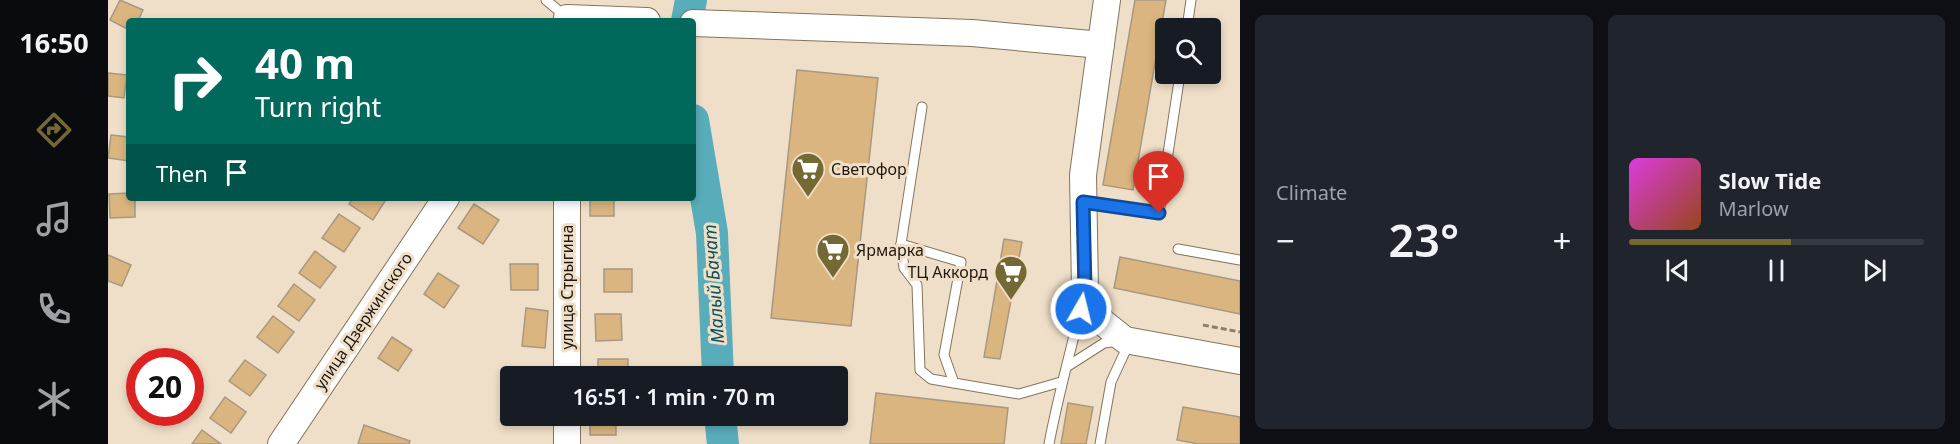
<!DOCTYPE html>
<html lang="en">
<head>
<meta charset="utf-8">
<style>
	body { margin:0; font-family:"Noto Sans",sans-serif; background:#20242c; color:#f1f3f6; height:100vh; display:flex; flex-direction:column; font-size:22px; white-space:nowrap }
	* { box-sizing:border-box; margin:0 }
	p { font-size:20px; color:#9ea1a6 }
	.icon { flex:none; width:33px; height:33px; fill:none; stroke:currentColor; stroke-width:2; stroke-linecap:round; stroke-linejoin:round }
	.map { position:relative; flex:1; overflow:hidden }
	.details { display:flex; flex-direction:column; gap:15px; padding:15px; background:#0d0f14; width:720px }
	.details>* { flex:none }
	.hud { position:absolute; left:18px; top:18px; width:570px; height:183px; border-radius:6px; box-shadow:0 3px 9px #0003; background:#00695c; color:#fff; overflow:hidden }
	.tools { position:absolute; left:1047px; top:18px; display:grid; gap:12px }
	.tools a { display:grid; place-items:center; width:66px; height:66px; border-radius:6px; background:#171b24; box-shadow:0 3px 9px #0003; font-size:30px }
	.speed { position:absolute; left:18px; top:348px; display:flex; gap:12px; font-size:30px; font-weight:700; text-align:center }
	.speed>* { display:grid; place-content:center; width:78px; height:78px; border-radius:50%; background:#171b24; box-shadow:0 3px 9px #0003; line-height:1 }
	.speed .limit { border:9px solid #d22; background:#fff; color:#111 }
	.pin { position:absolute; display:grid; place-items:center; width:51px; height:51px; color:#fff; margin:-62px -26px; border-radius:50% 50% 50% 0; rotate:-45deg; box-shadow:0 0 6px #0007 }
	.pin .icon { rotate:45deg }
	.me { position:absolute; width:66px; margin:-33px; rotate:8deg; stroke-linejoin:round; filter:drop-shadow(0 0 4px #0008) }
	.turn { display:flex; align-items:center; gap:21px; height:126px; padding:0 30px; font-size:27px }
	.turn .icon { width:78px; height:78px; stroke-width:2.5 }
	.turn b { display:block; font-size:42px; line-height:51px }
	.then { display:flex; align-items:center; height:57px; padding:0 30px; background:#0003; gap:12px; font-size:22px }
	.big { font-size:45px; font-weight:600; line-height:1.1 }
	.details .card { flex:1; display:flex; flex-direction:column; justify-content:center; gap:9px; min-width:0; padding:0 21px; border-radius:9px; background:#20242c }
	.song { display:flex; align-items:center; gap:18px }
	.cover { width:72px; height:72px; border-radius:9px; background:linear-gradient(135deg,hsl(300 70% 55%),hsl(20 70% 35%)) }
	.played { height:6px; border-radius:3px; background:linear-gradient(90deg,#746835 55%,#363941 55%) }
	.keys { display:flex; justify-content:space-around; direction:ltr }
	.heat { display:flex; justify-content:space-between; align-items:center; font-size:33px; direction:ltr }
	.details .tiles { flex:1; display:grid; gap:15px; grid-template-columns:repeat(2,1fr) }
	.trip { position:absolute; left:392px; top:366px; width:348px; height:60px; border-radius:6px; background:#171b24; box-shadow:0 3px 9px #0003; font-weight:600; line-height:60px; text-align:center }
	main { display:flex; flex:1; min-height:0 }
	.dock { display:flex; flex-direction:column; width:108px; justify-content:space-around; align-items:center; background:#090b0e; color:#9ea1a6 }
	.dock .icon { width:42px; height:42px }
	.dock .on { color:#746835 }
	.dock b { font-size:27px; color:#f1f3f6 }
	.map>svg:first-child { display:block }
	.lines { fill:none; stroke-linecap:round; stroke-linejoin:round }
	.river { stroke:#59adba; stroke-width:32 }
	.building { fill:#dbb57f; stroke:#a79882; stroke-width:1.5 }
	.lane-casing { stroke:#83745f; stroke-width:11 }
	.secondary-casing { stroke:#83745f; stroke-width:28 }
	.path { stroke:#8b7f70; stroke-width:3; stroke-dasharray:6 3; stroke-linecap:butt }
	.lane { stroke:#fff; stroke-width:9 }
	.secondary { stroke:#fff; stroke-width:26 }
	.route-casing { stroke:#114b97; stroke-width:15 }
	.route { stroke:#1a73e8; stroke-width:10 }
	.labels { text-anchor:middle; dominant-baseline:central; stroke-width:6; stroke-linejoin:round; paint-order:stroke }
	.poi-label { font-size:16px; fill:#1e1810; stroke:#f0dfc8; text-anchor:start }
	.street-label { font-size:16px; fill:#1e1810; stroke:#f0dfc8 }
	.water-label { font-size:18px; font-style:italic; fill:#07545e; stroke:#f0dfc8 }
</style>
</head>
<body>
<main>
<nav class="dock">
<b>16:50</b>
<svg class="icon on" aria-label="directions" viewBox="0 0 24 24"><path d="M12 3l9 9-9 9-9-9zM9 14v-3h6M13 9l2 2-2 2"/></svg>
<svg class="icon" aria-label="music" viewBox="0 0 24 24"><path d="M9 18V5l10-2v13"/><circle cx="6" cy="18" r="3"/><circle cx="16" cy="16" r="3"/></svg>
<svg class="icon" aria-label="phone" viewBox="0 0 24 24"><path d="M5 4h4l2 5-3 2q2 4 5 5l2-3 5 2v4C11 20 4 13 5 4z"/></svg>
<svg class="icon" aria-label="climate" viewBox="0 0 24 24"><path d="M12 3v18M4 7l16 10M4 17L20 7"/></svg>
</nav>
<div class="map">
<svg width="1132" height="444" viewBox="0 0 1132 444">
	<rect width="100%" height="100%" fill="#f0dfc8"/>
	<g class="lines">
		<g class="river">
			<path d="M579,21L583,0"/>
			<path d="M585,120L604,233L610,376"/>
			<path d="M612,416L615,444"/>
		</g>
	</g>
	<g class="building">
		<path d="M12,0L35,10L30,21H21V30L2,20Z"/>
		<path d="M1027,0H1058L1025,190L995,185Z"/>
		<path d="M689,70L770,78L743,326L663,318Z"/>
		<path d="M0,73L19,75L16,98L0,96Z"/>
		<path d="M3,135L21,137V161L0,158Z"/>
		<path d="M21,193V198H27V217L2,218L1,194Z"/>
		<path d="M245,198H279L265,220L241,204Z"/>
		<rect x="482" y="198" width="24" height="18"/>
		<path d="M366,204L391,220L375,244L350,228Z"/>
		<path d="M231,214L252,228L236,252L214,238Z"/>
		<path d="M896,239L914,242L892,359L876,357Z"/>
		<path d="M207,251L228,267L212,288L191,273Z"/>
		<path d="M0,255L23,265L14,286L0,281Z"/>
		<path d="M1012,257L1132,281V314L1006,288Z"/>
		<path d="M402,264H430V290H403Z"/>
		<rect x="496" y="269" width="28" height="23"/>
		<path d="M330,273L351,286L336,308L316,294Z"/>
		<path d="M186,284L207,300L191,321L170,306Z"/>
		<path d="M418,308L440,311L437,348L414,346Z"/>
		<path d="M487,314H513L514,340L488,341Z"/>
		<path d="M165,316L186,332L170,353L149,337Z"/>
		<path d="M284,337L304,350L290,371L270,358Z"/>
		<rect x="490" y="359" width="30" height="17"/>
		<path d="M137,360L158,375L142,396L121,381Z"/>
		<path d="M768,393L900,408L896,444H762Z"/>
		<path d="M117,397L138,412L123,433L102,418Z"/>
		<path d="M960,403L985,407L978,444H953Z"/>
		<path d="M1075,407L1132,417V444H1091L1069,440Z"/>
		<rect x="482" y="416" width="26" height="19"/>
		<path d="M256,425L302,441L301,444H250Z"/>
		<path d="M94,430L113,444H84Z"/>
	</g>
	<g class="lines">
		<g class="lane-casing">
			<g id="lane">
				<path d="M438,0L457,16"/>
				<path d="M1079,28L1083,0"/>
				<path d="M814,107L793,244L796,268L809,285L812,370L823,379L846,383"/>
				<path d="M976,202L1051,213L1072,74"/>
				<path d="M793,244L853,262L836,355L846,383L911,394L953,382"/>
				<path d="M1070,249L1132,260"/>
				<path d="M960,366L996,343L1012,341"/>
				<path d="M941,444C950,395 964,347 975,298"/>
				<path d="M992,444L1003,382L1021,343"/>
			</g>
		</g>
		<g class="secondary-casing">
			<g id="secondary">
				<path d="M999,0L975,175L977,290L993,321L1017,340L1132,361"/>
				<path d="M459,18L539,21"/>
				<path d="M585,23L864,33L993,45"/>
				<path d="M459,376V198"/>
				<path d="M173,444L338,198"/>
				<path d="M459,444V416"/>
			</g>
		</g>
		<path class="path" d="M1095,325L1132,332"/>
		<use href="#lane" class="lane"/>
		<use href="#secondary" class="secondary"/>
	</g>
	<g class="lines">
		<g class="route-casing">
			<path id="route" d="M973,309L977,290L975,202L1051,213"/>
		</g>
		<use href="#route" class="route"/>
	</g>
	<defs>
		<g id="supermarket-pin" transform="scale(1.725)"><path d="M0 17L-7.5 6A9.5 9.5 0 1 1 7.5 6Z" fill="#746835" stroke="#f0dfc8"/><path d="M-6-5.5h2.5l.6 2H6L4.5 2H-2.5L-4.4-4H-6ZM-1.5 3.2a1.3 1.3 0 1 0 .1 0ZM3 3.2a1.3 1.3 0 1 0 .1 0Z" fill="#fff"/></g>
	</defs>
	<g fill-rule="evenodd">
		<use href="#supermarket-pin" x="700" y="169"/>
		<use href="#supermarket-pin" x="725" y="250"/>
		<use href="#supermarket-pin" x="903" y="272"/>
	</g>
	<g class="labels">
		<g class="poi-label">
			<text x="723" y="169">Светофор</text>
			<text x="748" y="250">Ярмарка</text>
			<text x="880" y="272" text-anchor="end">ТЦ Аккорд</text>
		</g>
		<g class="street-label">
			<text transform="translate(459 287) rotate(-90)">улица Стрыгина</text>
			<text transform="translate(255 321) rotate(-56)">улица Дзержинского</text>
		</g>
		<g class="water-label">
			<text transform="translate(605 284) rotate(-94)">Малый Бачат</text>
		</g>
	</g>
</svg>
<div class="tools">
<a><svg class="icon" aria-label="search" viewBox="0 0 24 24"><circle cx="10" cy="10" r="6"/><path d="M15 15l6 6"/></svg></a>
</div>
<div class="speed"><div class="limit">20</div></div>
<div class="pin" style="left:1051px;top:213px;background:#d93025"><svg class="icon" aria-label="arrive" viewBox="0 0 24 24"><path d="M6 21V4h12l-3 4 3 4H6"/></svg></div>
<svg class="me" style="left:973px;top:309px" viewBox="-20 -20 40 40"><circle r="17" fill="#1a73e8" stroke="#fff" stroke-width="3"/><path d="M0-11L8 9 0 5-8 9z" fill="#fff"/></svg>
<div class="trip">16:51 · 1 min · 70 m</div>
<div class="hud">
<div class="turn"><svg class="icon" aria-label="right" viewBox="0 0 24 24"><path d="M7 20v-9h11M14 6l5 5-5 5"/></svg><div><b>40 m</b>Turn right</div></div>
<div class="then">Then<svg class="icon" aria-label="arrive" viewBox="0 0 24 24"><path d="M6 21V4h12l-3 4 3 4H6"/></svg></div>
</div>
</div>
<section class="details">
<div class="tiles">
<div class="card"><p>Climate</p>
<div class="heat"><a>−</a><b class="big">23°</b><a>+</a></div>
</div>
<div class="card">
<div class="song"><i class="cover"></i><div><b>Slow Tide</b><p>Marlow</p></div></div>
<div class="played"></div>
<div class="keys"><svg class="icon" aria-label="previous" viewBox="0 0 24 24"><path d="M18 5L8 12l10 7zM5 5v14"/></svg><svg class="icon" aria-label="pause" viewBox="0 0 24 24"><path d="M8 5v14M16 5v14"/></svg><svg class="icon" aria-label="next" viewBox="0 0 24 24"><path d="M6 5l10 7-10 7zM19 5v14"/></svg></div>
</div>
</div>
</section>
</main>
</body>
</html>
